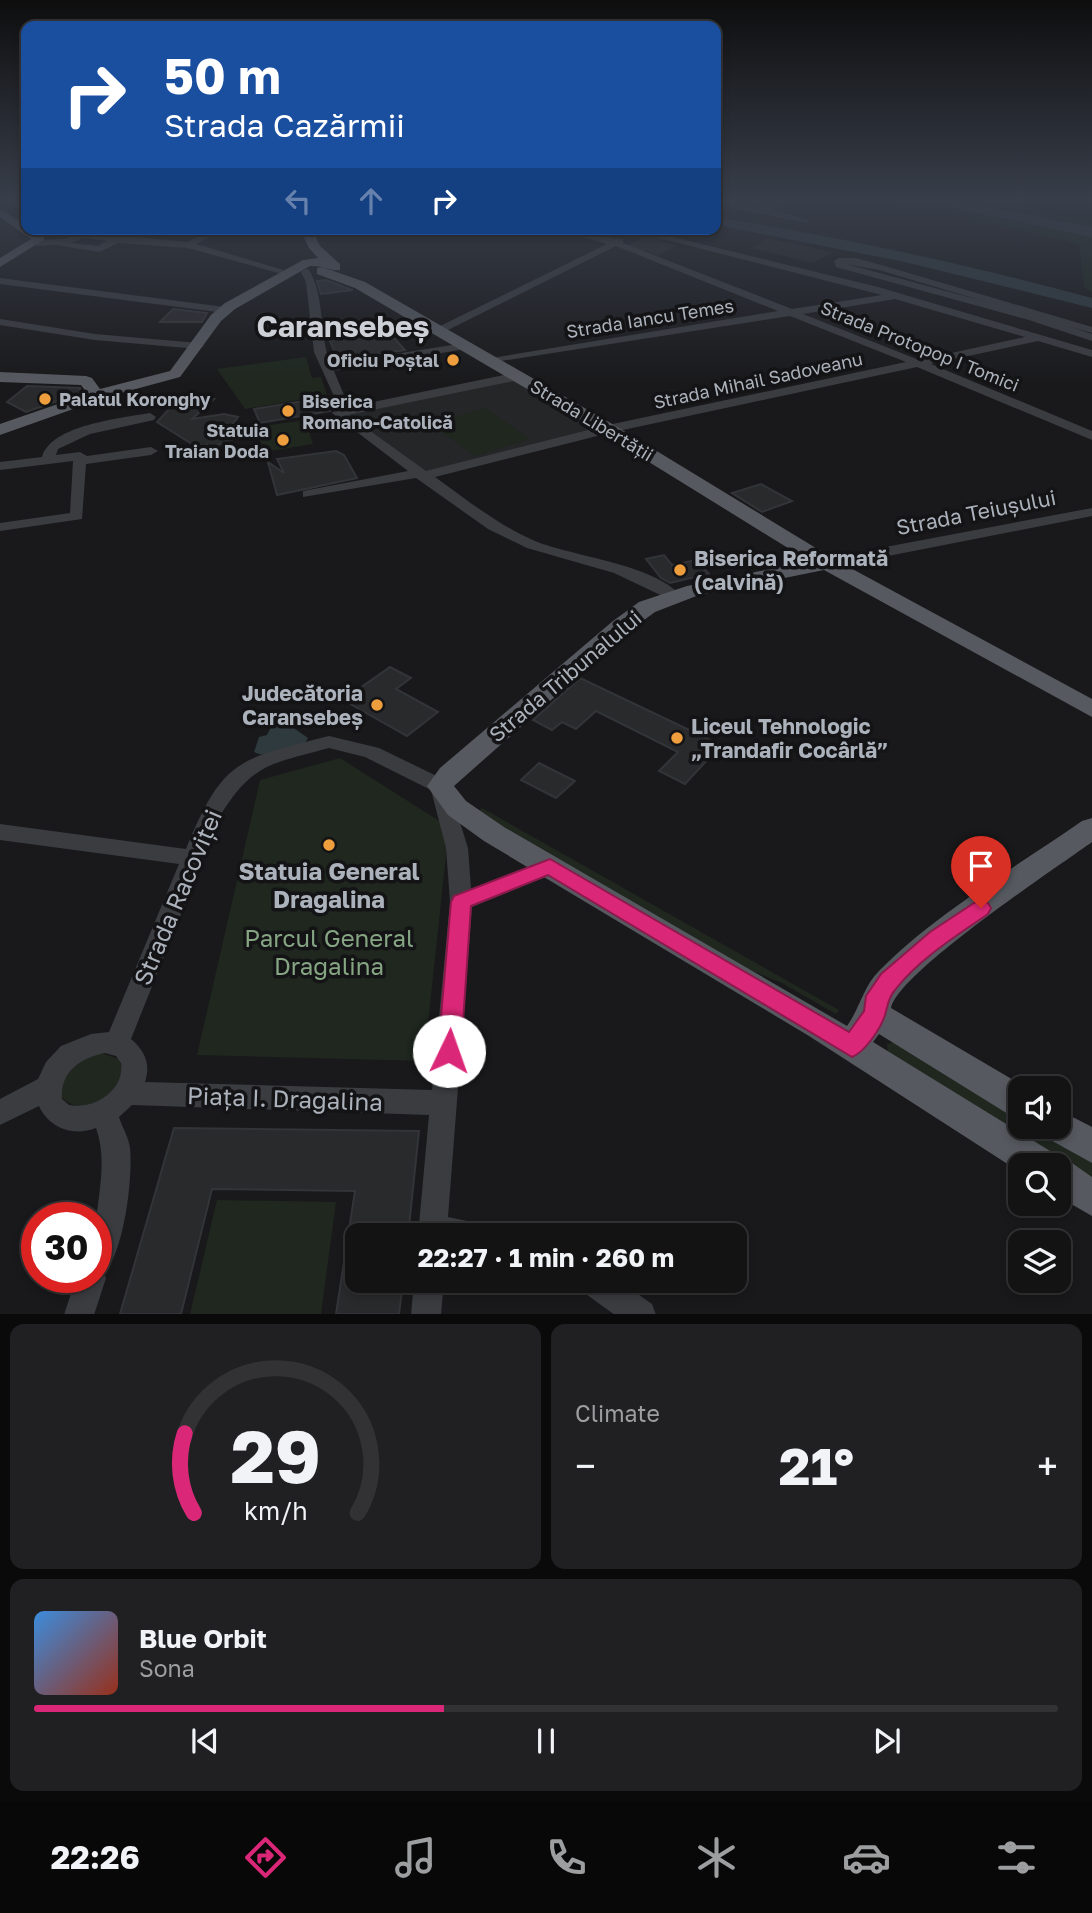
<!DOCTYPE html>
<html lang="en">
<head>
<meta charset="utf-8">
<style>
	body { margin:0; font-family:"Golos Text",sans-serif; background:#202022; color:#f1f3f6; height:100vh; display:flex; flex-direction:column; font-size:26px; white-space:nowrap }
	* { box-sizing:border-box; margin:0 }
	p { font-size:23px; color:#9d9ea0 }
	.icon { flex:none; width:38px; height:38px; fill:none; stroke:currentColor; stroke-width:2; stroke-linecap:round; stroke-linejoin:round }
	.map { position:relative; height:1314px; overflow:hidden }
	.sheet { display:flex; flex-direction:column; gap:10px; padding:10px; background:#0a0a0b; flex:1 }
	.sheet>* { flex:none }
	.hud { position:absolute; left:21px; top:21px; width:700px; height:214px; border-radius:14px; box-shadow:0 4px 10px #0003,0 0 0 2px #323234; background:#1a4fa0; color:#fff; overflow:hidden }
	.fabs { position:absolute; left:1008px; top:1076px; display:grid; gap:14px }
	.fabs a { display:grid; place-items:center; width:63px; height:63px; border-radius:14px; background:#131314; box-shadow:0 4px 10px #0003,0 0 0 2px #323234; font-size:35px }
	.speed { position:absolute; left:21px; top:1202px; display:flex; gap:14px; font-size:35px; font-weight:700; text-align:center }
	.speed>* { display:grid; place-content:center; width:91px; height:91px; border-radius:50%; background:#131314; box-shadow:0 4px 10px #0003,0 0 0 2px #323234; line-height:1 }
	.speed .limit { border:10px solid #d22; background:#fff; color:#111 }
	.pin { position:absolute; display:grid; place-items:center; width:60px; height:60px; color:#fff; margin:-72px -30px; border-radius:50% 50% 50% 0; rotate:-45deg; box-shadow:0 0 7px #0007 }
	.pin .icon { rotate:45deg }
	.me { position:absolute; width:77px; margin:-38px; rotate:3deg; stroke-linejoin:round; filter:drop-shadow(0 0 5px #0008) }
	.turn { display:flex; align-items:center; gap:24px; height:147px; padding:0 28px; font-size:32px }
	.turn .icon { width:91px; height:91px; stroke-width:2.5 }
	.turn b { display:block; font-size:49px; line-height:60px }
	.lanes { display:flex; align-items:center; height:66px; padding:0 28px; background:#0003; justify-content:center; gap:35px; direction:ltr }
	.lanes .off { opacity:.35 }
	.big { font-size:52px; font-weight:700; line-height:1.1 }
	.sheet .tile { flex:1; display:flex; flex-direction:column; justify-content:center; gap:10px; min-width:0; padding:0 24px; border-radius:14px; background:#202022 }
	.sheet .dial { align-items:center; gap:0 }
	.dial svg { height:182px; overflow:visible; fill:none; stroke:#323234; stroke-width:7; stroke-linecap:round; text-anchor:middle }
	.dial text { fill:#f1f3f6; stroke:none }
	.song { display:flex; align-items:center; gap:21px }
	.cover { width:84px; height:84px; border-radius:10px; background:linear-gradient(135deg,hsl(210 70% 55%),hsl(10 70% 35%)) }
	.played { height:7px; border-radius:4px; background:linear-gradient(90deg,#db2777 40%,#323234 40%) }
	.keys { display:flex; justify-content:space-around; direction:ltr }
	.heat { display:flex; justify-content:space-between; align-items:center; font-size:38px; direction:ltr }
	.sheet .tiles { flex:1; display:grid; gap:10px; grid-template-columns:1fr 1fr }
	.tile:last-child { grid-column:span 2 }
	.trip { position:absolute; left:345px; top:1223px; width:402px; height:70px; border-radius:14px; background:#131314; box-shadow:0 4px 10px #0003,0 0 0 2px #323234; font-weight:700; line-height:70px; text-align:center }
	.tabs { display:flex; height:112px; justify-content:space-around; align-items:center; background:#080808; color:#9d9ea0 }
	.tabs .icon { width:49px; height:49px }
	.tabs .selected { color:#db2777 }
	.tabs b { font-size:32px; color:#f1f3f6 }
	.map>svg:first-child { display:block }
	.built { fill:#252628 }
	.green { fill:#1f271f }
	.water { fill:#2f3a3f }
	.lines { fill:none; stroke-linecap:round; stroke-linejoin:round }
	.river { fill:#2f3a3f; fill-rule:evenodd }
	.building { fill:#292a2c; stroke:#333437; stroke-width:2 }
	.minor { fill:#3a3c40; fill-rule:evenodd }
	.major { fill:#56595f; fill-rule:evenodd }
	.route { fill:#db2777; stroke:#8e194d; stroke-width:2 }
	.poi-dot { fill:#ef9e3d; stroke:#141416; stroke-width:2.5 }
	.labels { text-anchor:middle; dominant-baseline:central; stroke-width:7; stroke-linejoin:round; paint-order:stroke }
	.far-street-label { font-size:18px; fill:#acb2bb; stroke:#141416 }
	.far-poi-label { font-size:18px; font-weight:bold; fill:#acb2bb; stroke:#141416; text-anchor:end }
	.street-label { font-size:21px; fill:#acb2bb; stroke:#141416 }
	.poi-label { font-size:21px; font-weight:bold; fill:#acb2bb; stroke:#141416; text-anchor:start }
	.near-poi-label { font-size:24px; font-weight:bold; fill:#acb2bb; stroke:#141416 }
	.near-street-label { font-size:24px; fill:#acb2bb; stroke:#141416 }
	.near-park-label { font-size:24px; fill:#85a583; stroke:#141416 }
	.far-town-label { font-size:30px; font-weight:bold; fill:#cdd1d7; stroke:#141416 }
</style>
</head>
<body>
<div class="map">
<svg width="1092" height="1315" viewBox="0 0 1092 1315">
	<rect width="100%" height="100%" fill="#19191b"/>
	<g class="built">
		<path d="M647,235L664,239L661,242L677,245L659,255L627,246Z"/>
		<path d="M767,239H770L833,252L813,263L751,248Z"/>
		<path d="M519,376L608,429L422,476L338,413Z"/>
	</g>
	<g class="green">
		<path d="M894,200H1007L1092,224V292L1084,287L1079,244Z"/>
		<path d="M306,357L312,378L321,377L327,395L245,409L217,369Z"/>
		<path d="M485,408L530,439L475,456L431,424Z"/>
		<path d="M321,418L323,423L308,429L313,444L264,452L255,427Z"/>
		<path d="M340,758L449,827L424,1061L197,1055L260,780Z"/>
		<path d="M482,808L839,1010L836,1014L782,983L745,968L478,812Z"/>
		<path d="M896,1042L1020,1118V1127H1036L1092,1162V1181L888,1053L887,1044Z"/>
		<path d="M101,1053L119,1059C133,1090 82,1123 61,1096C63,1066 74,1061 101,1053Z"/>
		<path d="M217,1200L336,1202L321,1314H190Z"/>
	</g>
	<path class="water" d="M285,722L308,738L304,745C290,749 269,760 254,752L259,737L267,735L272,725Z"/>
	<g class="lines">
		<g class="river">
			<path d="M925,200H953L1092,227V237L932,204Z"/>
			<path d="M716,217C843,238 968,264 1092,298V308L905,262L716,225Z"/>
		</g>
	</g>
	<g class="building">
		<path d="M326,280L352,290H353L321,294L317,281Z"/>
		<path d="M173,309L207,313L202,322H160Z"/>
		<path d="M377,330L381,339L394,338L405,350L338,360L328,336Z"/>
		<path d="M27,386L80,388V393L26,412L7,402Z"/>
		<path d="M168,396L214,399L192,419L224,414L238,417L230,428L224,429L236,438L216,446L192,444L157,422L172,406Z"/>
		<path d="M322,398L330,411L260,423L254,409Z"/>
		<path d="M336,451L344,455L357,478L277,495L268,462L284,473L277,459Z"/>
		<path d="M761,484L792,501L762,512L732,493Z"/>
		<path d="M664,555L672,565L696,560L709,574L670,583L661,578L646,559Z"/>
		<path d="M390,667L411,678L396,689L438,712L407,736L343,700Z"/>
		<path d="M580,678L721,745L685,784L659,771L678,752L596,711L576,729L562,722L552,730L533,720Z"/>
		<path d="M539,763L575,781L556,798L521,780Z"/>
		<path d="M174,1128L419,1131L408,1236H357V1281H403L399,1314H336L355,1191L212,1189L181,1314H120Z"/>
	</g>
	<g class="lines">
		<g class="minor">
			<path d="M716,200L759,207L778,200H787L771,210L810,220L806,223L740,210Z"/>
			<path d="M213,229H225L196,244L294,273L289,276L188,248L118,243L99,252L56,245L37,246L32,243L37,240L64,239L84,232L187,242ZM84,238L107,241L98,246L71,243Z"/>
			<path d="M555,229C578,229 601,238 623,239V243L792,309L882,295L624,229H640L878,287L1092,350V357L1038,341L931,364L1092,431V440L917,367L609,433L435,477C467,500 498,525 535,541C574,557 654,564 681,596L673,601L614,573L527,548L488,529L416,478L303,497V491L408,471L332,413L338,405L314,352L306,282L301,272L306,269L309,270C326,298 318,335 331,364L465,343L471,346L465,349L334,371L349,407L519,372L525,376L519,380L348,415L426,471L608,425L906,362L790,316L488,363L486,361L492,358L778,311L616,246L442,333H434V329L607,244ZM895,299L1025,337L919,360L803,314Z"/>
			<path d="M839,258H855L885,266L1092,327V333L1071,327L1092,334V341L1029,320L836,267L834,261ZM846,264L879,270L983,301Z"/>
			<path d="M0,278L225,307L230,310L225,313L0,284Z"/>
			<path d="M0,319L95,334L198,343L204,346L198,349L95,340L0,325Z"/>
			<path d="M150,413L156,417L154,420L90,434L58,449L56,455L80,452L87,456L151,447L158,451L151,455L86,464L82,519L0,531V523L70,513L73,461L0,470V462L42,457C51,425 121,418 150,413Z"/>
			<path d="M1092,508V516L827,568L819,563L827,558Z"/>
			<path d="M329,736L379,748L447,781L468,848L471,889L550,858L558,860L561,866L558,872L472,907L448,1217L491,1226L495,1236H418L429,1115L132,1105L119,1117C122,1127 129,1138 130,1148C133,1179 124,1251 104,1274L106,1278L94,1315H64L76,1278H96C96,1259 95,1240 96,1222C99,1190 107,1159 96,1128C73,1137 49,1128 39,1106L0,1125V1099L38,1079L46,1062L61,1046L91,1034L109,1032L179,864L0,840V824L186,849C223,758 239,759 329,736ZM329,748L365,757L431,790L446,848L450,902L432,1090L145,1082C151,1064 145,1051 131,1039L220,816C253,762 272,764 329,748ZM105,1053L116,1056L121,1063C125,1090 94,1110 69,1105L62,1099C60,1072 80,1058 105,1053Z"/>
			<path d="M414,1281H444L441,1315H411Z"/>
			<path d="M579,1281H619L652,1304L656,1315H615L583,1292Z"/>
		</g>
		<g class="major">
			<path d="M0,209L26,225V229H33L45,239L0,267V258L31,239L0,217Z"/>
			<path d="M300,229H312L320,246L340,264V270C332,272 324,265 310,266L235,309L221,321L180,377L110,396L0,435V424L84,395V389L81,385L0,382V372L86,376L92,378L100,389L170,371L211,315L225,303L303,260L318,258L309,248Z"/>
			<path d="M322,267L365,282L614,425L834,559L1092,699V717L824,570L699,595L655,612L629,631L454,786L466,801L504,827L847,1026C860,1008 863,987 879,971C935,914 1016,867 1082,821L1092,818V842C1056,868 899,972 891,1008L1027,1088H1020V1119L1008,1114L879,1034L873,1042L1055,1154L1057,1159L1072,1163L1092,1177V1216L1059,1197V1166H1020V1172L809,1036L484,841L448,815L427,786L440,768L613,621L639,602L687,586L809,561L602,433L355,288L317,274V268Z"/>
			<path d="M1059,1110L1092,1127V1163L1047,1138L1042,1127H1059Z"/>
		</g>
	</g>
	<linearGradient id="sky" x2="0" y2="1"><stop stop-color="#0e0e0f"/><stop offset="0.52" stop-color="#383e4a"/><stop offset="1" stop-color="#383e4a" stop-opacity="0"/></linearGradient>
	<rect width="1092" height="384" fill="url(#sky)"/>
	<path class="route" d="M550,859L849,1032L864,1011L866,996L881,974L930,932L974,903L981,900L988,903L991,908L988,914C956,936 919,959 895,990C888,998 888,1005 885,1015C881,1028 865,1052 852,1057L548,875L471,906L461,1051L457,1058L449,1061L441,1058L438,1051L451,902L454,896Z"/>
	<g class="poi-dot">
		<circle cx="453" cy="360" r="7"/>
		<circle cx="45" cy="399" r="7"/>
		<circle cx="288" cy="411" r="7"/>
		<circle cx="283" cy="440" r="7"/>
		<circle cx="680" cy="570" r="7"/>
		<circle cx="377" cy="705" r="7"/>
		<circle cx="677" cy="738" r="7"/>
		<circle cx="329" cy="845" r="7"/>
	</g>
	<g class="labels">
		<g class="far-street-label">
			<text transform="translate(650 318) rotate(-9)">Strada Iancu Temes</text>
			<text transform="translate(920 346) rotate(22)">Strada Protopop I Tomici</text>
			<text transform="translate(758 380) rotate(-12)">Strada Mihail Sadoveanu</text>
			<text transform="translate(592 420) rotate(31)">Strada Libertății</text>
		</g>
		<g class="far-poi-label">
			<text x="439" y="360">Oficiu Poștal</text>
			<text x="59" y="399" text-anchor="start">Palatul Koronghy</text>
			<text x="302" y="401" text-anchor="start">Biserica<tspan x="302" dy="21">Romano-Catolică</tspan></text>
			<text x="269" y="430">Statuia<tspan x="269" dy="21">Traian Doda</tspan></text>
		</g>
		<g class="street-label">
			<text transform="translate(976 512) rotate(-11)">Strada Teiușului</text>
			<text transform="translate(565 676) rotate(-40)">Strada Tribunalului</text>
		</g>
		<g class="poi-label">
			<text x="694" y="558">Biserica Reformată<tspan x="694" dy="24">(calvină)</tspan></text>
			<text x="363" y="693" text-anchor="end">Judecătoria<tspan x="363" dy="24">Caransebeș</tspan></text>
			<text x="691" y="726">Liceul Tehnologic<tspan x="691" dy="24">„Trandafir Cocârlă”</tspan></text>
		</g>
		<g class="near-poi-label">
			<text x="329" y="870">Statuia General<tspan x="329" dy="28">Dragalina</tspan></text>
		</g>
		<g class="near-street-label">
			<text transform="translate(177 897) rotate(-67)">Strada Racoviței</text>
			<text transform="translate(285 1098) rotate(2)">Piața I. Dragalina</text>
		</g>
		<g class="near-park-label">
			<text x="329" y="937">Parcul General<tspan x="329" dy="28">Dragalina</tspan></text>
		</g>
		<g class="far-town-label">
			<text x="343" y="326">Caransebeș</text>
		</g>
	</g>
</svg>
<div class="fabs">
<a><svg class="icon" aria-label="sound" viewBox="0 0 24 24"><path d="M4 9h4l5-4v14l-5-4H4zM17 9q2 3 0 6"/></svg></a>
<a><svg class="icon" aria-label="search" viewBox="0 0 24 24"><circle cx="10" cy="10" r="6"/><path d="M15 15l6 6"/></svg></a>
<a><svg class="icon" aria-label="layers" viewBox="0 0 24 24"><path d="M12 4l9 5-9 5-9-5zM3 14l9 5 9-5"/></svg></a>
</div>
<div class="speed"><div class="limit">30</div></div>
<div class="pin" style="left:981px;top:908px;background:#d93025"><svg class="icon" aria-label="arrive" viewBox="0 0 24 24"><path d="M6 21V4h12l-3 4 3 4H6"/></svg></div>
<svg class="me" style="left:449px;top:1051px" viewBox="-20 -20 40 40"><circle r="19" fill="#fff"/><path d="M0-13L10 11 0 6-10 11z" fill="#db2777"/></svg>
<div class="trip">22:27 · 1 min · 260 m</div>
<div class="hud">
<div class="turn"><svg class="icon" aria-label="right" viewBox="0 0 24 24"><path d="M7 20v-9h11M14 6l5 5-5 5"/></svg><div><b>50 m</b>Strada Cazărmii</div></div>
<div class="lanes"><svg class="icon off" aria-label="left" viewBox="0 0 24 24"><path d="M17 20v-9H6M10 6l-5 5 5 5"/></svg><svg class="icon off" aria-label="ahead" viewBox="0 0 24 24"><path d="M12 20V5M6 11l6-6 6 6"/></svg><svg class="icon" aria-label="right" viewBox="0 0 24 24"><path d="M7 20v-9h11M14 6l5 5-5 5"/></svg></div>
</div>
</div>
<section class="sheet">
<div class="tiles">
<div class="tile dial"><svg viewBox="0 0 100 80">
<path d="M14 69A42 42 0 1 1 86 69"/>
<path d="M14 69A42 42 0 0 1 10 34" stroke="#db2777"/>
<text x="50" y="56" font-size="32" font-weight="700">29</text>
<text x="50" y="72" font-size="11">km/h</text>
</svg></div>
<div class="tile"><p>Climate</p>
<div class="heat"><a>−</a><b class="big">21°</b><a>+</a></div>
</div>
<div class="tile">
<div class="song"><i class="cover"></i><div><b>Blue Orbit</b><p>Sona</p></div></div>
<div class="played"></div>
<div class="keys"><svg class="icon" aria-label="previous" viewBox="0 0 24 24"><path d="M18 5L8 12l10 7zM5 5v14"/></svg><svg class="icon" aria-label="pause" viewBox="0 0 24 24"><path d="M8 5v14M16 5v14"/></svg><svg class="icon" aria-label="next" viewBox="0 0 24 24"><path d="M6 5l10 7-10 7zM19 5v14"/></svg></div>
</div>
</div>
</section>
<nav class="tabs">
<b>22:26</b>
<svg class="icon selected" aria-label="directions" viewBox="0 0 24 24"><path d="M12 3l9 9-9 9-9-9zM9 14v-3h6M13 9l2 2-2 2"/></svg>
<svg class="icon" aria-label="music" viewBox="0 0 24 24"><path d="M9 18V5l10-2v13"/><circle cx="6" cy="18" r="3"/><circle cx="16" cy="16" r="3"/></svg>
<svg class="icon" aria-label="phone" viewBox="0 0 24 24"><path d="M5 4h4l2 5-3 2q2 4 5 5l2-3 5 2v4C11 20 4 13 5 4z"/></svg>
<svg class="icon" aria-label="climate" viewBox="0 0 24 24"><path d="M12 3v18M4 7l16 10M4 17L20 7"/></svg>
<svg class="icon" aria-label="car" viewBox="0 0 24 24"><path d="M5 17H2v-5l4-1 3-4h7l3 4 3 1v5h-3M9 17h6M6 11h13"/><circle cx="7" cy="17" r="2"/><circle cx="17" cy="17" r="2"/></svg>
<svg class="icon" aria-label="filters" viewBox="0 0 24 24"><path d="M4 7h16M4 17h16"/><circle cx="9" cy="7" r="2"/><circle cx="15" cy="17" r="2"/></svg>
</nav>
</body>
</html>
